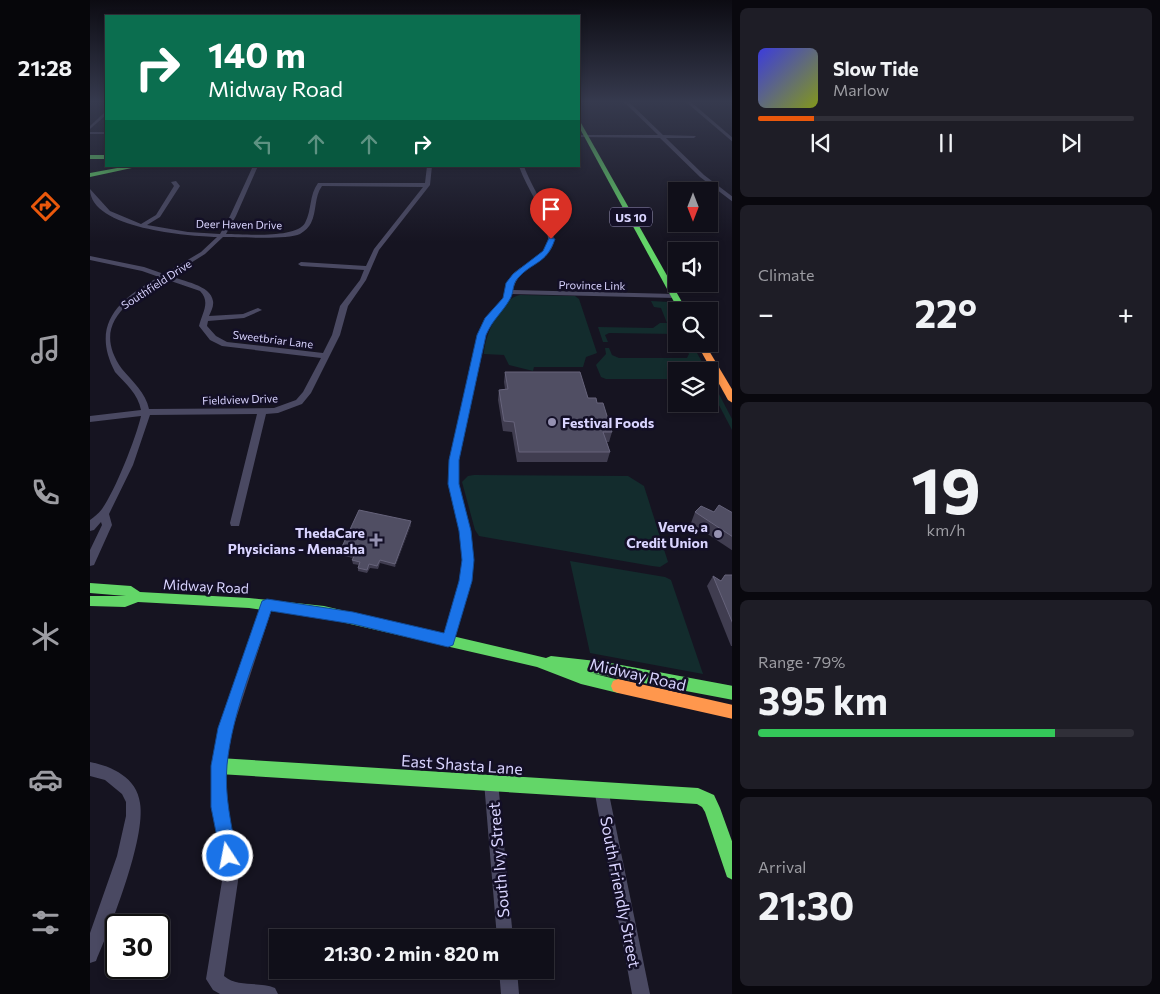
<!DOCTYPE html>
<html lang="en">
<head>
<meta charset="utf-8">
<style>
	body { margin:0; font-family:Commissioner,sans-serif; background:#1e1d26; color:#f1f3f6; height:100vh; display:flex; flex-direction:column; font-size:19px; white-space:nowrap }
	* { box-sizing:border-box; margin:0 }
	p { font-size:16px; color:#9c9ca2 }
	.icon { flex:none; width:28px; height:28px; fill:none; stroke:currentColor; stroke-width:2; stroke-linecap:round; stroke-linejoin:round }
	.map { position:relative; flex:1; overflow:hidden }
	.drawer { display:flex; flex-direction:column; gap:8px; padding:8px; background:#09080e; width:428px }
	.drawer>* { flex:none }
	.top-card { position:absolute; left:15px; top:15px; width:475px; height:152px; border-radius:0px; box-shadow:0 2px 8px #0003,0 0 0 1px #302f38; background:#0b6e4f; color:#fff; overflow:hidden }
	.needle { width:32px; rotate:180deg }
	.fabs { position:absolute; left:578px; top:182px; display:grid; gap:10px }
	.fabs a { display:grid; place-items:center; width:50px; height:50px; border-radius:0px; background:#100f19; box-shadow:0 2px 8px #0003,0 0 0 1px #302f38; font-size:25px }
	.speed { position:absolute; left:15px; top:914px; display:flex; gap:10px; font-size:25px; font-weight:700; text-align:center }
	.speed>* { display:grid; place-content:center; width:65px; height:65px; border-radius:50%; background:#100f19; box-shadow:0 2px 8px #0003,0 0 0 1px #302f38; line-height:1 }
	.speed .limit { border:2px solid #111; border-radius:8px; background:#fff; color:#111 }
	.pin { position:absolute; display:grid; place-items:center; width:42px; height:42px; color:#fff; margin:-51px -21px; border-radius:50% 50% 50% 0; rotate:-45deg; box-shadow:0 0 5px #0007 }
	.pin .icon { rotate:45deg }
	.me { position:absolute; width:55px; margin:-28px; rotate:349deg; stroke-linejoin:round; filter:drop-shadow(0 0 4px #0008) }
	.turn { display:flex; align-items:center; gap:18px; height:105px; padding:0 20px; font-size:22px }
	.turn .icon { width:65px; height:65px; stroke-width:2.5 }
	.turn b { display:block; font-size:35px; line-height:42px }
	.lanes { display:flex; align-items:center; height:48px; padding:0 20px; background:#0003; justify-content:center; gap:25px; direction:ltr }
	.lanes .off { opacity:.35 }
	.big { font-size:38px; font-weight:700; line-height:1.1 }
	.drawer .tile { flex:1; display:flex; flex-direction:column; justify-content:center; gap:8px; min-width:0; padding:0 18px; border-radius:8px; background:#1e1d26 }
	.drawer .dial { align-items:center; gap:0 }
	.dial b { font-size:65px; line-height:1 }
	.song { display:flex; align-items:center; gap:15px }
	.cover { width:60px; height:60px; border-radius:8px; background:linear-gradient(135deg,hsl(240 70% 55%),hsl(70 70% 35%)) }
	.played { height:5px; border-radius:2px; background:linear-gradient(90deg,#ea580c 15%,#302f38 15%) }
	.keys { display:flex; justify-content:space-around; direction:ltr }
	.heat { display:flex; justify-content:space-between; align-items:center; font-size:28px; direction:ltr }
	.charge { height:8px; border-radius:4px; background:linear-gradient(90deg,#34c759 79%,#302f38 0) }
	.trip { position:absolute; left:179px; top:929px; width:285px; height:50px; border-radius:0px; background:#100f19; box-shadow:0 2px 8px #0003,0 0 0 1px #302f38; font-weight:700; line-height:50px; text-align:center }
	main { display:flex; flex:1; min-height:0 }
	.dock { display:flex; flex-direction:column; width:90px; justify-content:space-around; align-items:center; background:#06060a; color:#9c9ca2 }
	.dock .icon { width:35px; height:35px }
	.dock .selected { color:#ea580c }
	.dock b { font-size:22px; color:#f1f3f6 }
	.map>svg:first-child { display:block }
	.green { fill:#132c2d }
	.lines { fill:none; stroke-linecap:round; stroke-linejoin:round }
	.street { fill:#4a4962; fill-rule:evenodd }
	.fast { fill:#63d668; fill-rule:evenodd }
	.slow { fill:#ff974d; fill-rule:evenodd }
	.wall { fill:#403d50 }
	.shaded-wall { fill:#282635 }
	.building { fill:#504e63; stroke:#66637b }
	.route { fill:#1a73e8; stroke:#114b97 }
	.poi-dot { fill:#9591b1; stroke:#130f26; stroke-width:2 }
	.labels { text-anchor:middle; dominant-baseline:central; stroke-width:5; stroke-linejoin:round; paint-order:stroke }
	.far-street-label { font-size:11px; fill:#d9d4ff; stroke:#130f26 }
	.shield { fill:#130f26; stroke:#9e99be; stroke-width:1 }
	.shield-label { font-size:12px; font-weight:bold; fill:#d9d4ff }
	.poi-label { font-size:14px; font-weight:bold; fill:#d9d4ff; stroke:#130f26; text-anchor:end }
	.street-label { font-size:14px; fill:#d9d4ff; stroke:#130f26 }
	.near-street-label { font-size:16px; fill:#d9d4ff; stroke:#130f26 }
</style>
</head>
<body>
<main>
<nav class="dock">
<b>21:28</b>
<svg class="icon selected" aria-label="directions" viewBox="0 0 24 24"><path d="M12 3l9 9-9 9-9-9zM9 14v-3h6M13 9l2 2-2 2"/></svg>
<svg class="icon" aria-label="music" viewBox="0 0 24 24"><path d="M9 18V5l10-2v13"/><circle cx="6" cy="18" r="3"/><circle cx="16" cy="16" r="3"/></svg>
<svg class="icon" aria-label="phone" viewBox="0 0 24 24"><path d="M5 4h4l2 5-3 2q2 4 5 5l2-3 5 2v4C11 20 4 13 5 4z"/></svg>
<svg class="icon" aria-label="climate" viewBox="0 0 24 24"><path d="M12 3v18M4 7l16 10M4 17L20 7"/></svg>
<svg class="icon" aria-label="car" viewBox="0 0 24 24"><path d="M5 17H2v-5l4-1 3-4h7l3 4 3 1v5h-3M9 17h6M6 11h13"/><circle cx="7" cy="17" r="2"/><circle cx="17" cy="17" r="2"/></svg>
<svg class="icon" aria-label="filters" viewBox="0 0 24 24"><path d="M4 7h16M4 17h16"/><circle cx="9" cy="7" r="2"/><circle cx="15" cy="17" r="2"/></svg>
</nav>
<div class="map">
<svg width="643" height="994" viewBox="0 0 643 994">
	<rect width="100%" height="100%" fill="#161421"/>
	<g class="green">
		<path d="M430,295L485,296L489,299L507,353L496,357L493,367H444L443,371L419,365L414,355L394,354C394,337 411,298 430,295Z"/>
		<path d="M561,301L579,302L586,315V334L519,333L515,335L518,342H513L508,327L563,328L570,323H577L571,308L564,307Z"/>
		<path d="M594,344H602L617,371H586V379H516L511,377L506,365L516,354L515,348H519L522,355L529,358H597L599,354Z"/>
		<path d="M619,375L642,419V430L619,386Z"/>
		<path d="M384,475L538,476L554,486L578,562L570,567L562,566L389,536L385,530L372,482L378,476Z"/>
		<path d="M480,561L575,577L581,580L613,674L500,653Z"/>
	</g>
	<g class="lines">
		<g class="street">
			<path d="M534,102H539L573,135L606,136L604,138H576L614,175L643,197V202L610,177L570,138L489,137V135H568Z"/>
			<path d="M596,102H601L643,138V142Z"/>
			<path d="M15,112H16V115L0,129V126Z"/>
			<rect x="0" y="132" width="16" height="2"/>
			<path d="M163,166H168L146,216L136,234C153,234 206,239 215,223C222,210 219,195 228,183H335L337,166H342L340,185L289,250L276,280L258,306L250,335L221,393L212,404L188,413L176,414L149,526H141L140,523L167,414L60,415L43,465L19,514L22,525L4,565L0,566V550L12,525L11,522L4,530L0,531V520C4,517 8,514 12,509C25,491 46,438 51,416L0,422V416L51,410C48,394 36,384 25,372C0,324 29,299 69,277L52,271L0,260V256L54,267L74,274L111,252L127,237C99,236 0,229 0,189L20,211L51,224L66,215L84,186L81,182L86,181L90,186L70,217L57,225L98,232L130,234L140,216ZM232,186L333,187L284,249L276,266L211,262L208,264L211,266L274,270L270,280L250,306L242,335L233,353L137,342L126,336L117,326L118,321L154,318L172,310L168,308L153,314L119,316C121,312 124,306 123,301C121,285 92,281 80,276L115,254L133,237C150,237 198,240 210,234C215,231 219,227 221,223C227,211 224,197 232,186ZM75,279L110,291C121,302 112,313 109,326L120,340L132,346L231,358L213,392L206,400L184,408L59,409C56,393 42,381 32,369C0,324 39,300 75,279Z"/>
			<path d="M429,166H434C440,185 469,227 463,245C461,251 456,256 451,260C437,270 428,272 423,290L585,294L588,296L585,298L422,294L401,324L396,335L369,460V484L380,531L383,560L382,581L364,640L362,644L358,645L354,644L352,640L370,581L373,560L370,531L359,484V460L388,335C395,319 409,309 415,293C418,286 419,278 425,272C436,262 459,256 458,238C456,212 437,190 429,166Z"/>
			<path d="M177,600L181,602L183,605L143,728L136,766L137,807L146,856L148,881L134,976C148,988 169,981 185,988L188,994H130L123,990L116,979L132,881L130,856L123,807L122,766L129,728L171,605L173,602Z"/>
			<path d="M0,762C22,766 47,778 50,803C56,838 21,926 6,961L0,963V933L27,856L36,816V802L32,794L15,780L0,776Z"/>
			<path d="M401,775L406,777L408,782L423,938H407L394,782L396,777Z"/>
			<path d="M511,782L516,784L518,789L560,994H542L504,789L506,784Z"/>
			<path d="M409,970H427L429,994H411Z"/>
		</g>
		<g class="fast">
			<path d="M489,122L491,123L597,311H589L489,127Z"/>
			<rect x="0" y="155" width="16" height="4"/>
			<path d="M38,166H51L0,177V173Z"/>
			<path d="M0,583L41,586L50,592L159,598L234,606L456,658L461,656L515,662L643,686V700L501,673L533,681L535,686L533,691L528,693L491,684L447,667L234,618L159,608L48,602L35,607L0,606V596H36L0,593Z"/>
			<path d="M129,758L608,788L624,795L630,808L643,844V880L637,877L615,812L612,807L607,804L129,774L123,772L121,766L123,760Z"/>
		</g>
		<g class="slow">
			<path d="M607,344H615L643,391V403L638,400Z"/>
			<path d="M528,679L643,705V719L528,693L523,691L521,686L523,681Z"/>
		</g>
	</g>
	<g class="wall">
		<path d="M415,372L498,398L507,403L522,432L519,442H517L520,452L517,462H427L422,432L413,431L408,400L409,390L415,389L414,382Z"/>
		<path d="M605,512L643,513V551L601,523Z"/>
		<path d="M321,525L305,567L290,563L288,569L280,568L277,573L268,571V568L269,565L263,564L262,560L263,558L250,555V551Z"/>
		<path d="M643,575V646H641L617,586L623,576L631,581Z"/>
	</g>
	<path class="shaded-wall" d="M321,521V525L305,567V564Z"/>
	<g class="building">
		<path d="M415,372H490L498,398H506L507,403H513L522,432H513L520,452H429L424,422L414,421L409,390L418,389Z"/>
		<path d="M629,505L643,513V537L605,512L611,506L624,512Z"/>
		<path d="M269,510L321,521L305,564L290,560L287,566L279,564L277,570L268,568L270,562L262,560L265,555L250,551Z"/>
		<path d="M635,575H643V624L623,576L631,581Z"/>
	</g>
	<linearGradient id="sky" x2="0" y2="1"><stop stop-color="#0c0b12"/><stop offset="0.42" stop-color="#363a4e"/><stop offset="1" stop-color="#363a4e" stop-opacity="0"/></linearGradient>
	<rect width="643" height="242" fill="url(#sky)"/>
	<path class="route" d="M459,238L465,239C456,265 443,261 428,278C422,284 424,293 420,299C412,313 403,319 396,335L369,460V484L381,531L384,560L382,581L363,645L358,647L263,624L181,611C165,661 142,713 137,765C134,795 142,827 147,856L145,862L138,865L132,862L121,807V766L128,728L172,601L177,599L263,612L354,633L369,581L372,560L369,531L358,484L359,460L387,335L395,318L413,298L416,283L423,274L453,251Z"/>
	<g class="poi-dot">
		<circle cx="462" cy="422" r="5"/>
		<circle cx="628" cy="534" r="5"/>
		<path d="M283.5 532.5h5v5h5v5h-5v5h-5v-5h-5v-5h5z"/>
	</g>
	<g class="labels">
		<g class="far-street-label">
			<text transform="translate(149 224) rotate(1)">Deer Haven Drive</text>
			<text transform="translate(66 284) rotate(-33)">Southfield Drive</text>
			<text transform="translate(502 285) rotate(1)">Province Link</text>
			<text transform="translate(183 339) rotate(7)">Sweetbriar Lane</text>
			<text transform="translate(150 399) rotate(-2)">Fieldview Drive</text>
		</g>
		<rect class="shield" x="520" y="207.5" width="42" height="19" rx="4"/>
		<g class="shield-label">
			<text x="541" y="217">US 10</text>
		</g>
		<g class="poi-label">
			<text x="472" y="422" text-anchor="start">Festival Foods</text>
			<text x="618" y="526">Verve, a<tspan x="618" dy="16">Credit Union</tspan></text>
			<text x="275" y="532">ThedaCare<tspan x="275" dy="16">Physicians - Menasha</tspan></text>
		</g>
		<g class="street-label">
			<text transform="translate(116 586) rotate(3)">Midway Road</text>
		</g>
		<g class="near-street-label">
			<text transform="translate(548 674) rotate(13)">Midway Road</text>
			<text transform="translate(372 764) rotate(4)">East Shasta Lane</text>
			<text transform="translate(408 860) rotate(-95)">South Ivy Street</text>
			<text transform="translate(531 892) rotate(79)">South Friendly Street</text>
		</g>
	</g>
</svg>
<div class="fabs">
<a><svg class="needle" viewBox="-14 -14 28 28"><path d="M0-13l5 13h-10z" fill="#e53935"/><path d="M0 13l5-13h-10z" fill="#9c9ca2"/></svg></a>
<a><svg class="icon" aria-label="sound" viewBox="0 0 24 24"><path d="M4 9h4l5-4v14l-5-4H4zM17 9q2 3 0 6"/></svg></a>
<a><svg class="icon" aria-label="search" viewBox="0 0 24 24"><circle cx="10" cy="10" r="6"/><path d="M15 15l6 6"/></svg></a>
<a><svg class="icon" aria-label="layers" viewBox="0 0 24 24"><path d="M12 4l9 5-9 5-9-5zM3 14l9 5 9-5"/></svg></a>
</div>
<div class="speed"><div class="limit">30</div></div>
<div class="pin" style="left:461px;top:239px;background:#d93025"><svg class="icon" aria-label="arrive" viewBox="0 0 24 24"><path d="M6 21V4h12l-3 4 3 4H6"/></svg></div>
<svg class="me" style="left:138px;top:856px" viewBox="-20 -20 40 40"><circle r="17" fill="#1a73e8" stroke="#fff" stroke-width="3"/><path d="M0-11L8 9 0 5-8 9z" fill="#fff"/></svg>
<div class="trip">21:30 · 2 min · 820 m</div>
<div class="top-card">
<div class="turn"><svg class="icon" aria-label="right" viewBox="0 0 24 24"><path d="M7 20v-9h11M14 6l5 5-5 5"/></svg><div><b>140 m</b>Midway Road</div></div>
<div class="lanes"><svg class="icon off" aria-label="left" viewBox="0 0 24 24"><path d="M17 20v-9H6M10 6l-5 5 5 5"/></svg><svg class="icon off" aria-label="ahead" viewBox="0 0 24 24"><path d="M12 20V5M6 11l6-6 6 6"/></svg><svg class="icon off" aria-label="ahead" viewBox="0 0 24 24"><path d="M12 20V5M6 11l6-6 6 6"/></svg><svg class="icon" aria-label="right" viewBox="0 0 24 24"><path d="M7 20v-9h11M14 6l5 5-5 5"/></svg></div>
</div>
</div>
<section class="drawer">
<div class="tile">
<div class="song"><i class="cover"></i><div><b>Slow Tide</b><p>Marlow</p></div></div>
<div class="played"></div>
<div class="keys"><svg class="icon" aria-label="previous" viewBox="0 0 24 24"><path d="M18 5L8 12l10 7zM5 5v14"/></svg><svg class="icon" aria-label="pause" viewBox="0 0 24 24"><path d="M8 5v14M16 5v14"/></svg><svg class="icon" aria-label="next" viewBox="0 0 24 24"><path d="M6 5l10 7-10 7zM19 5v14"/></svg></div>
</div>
<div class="tile"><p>Climate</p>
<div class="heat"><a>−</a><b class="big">22°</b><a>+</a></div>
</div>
<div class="tile dial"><b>19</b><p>km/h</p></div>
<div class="tile"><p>Range · 79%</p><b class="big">395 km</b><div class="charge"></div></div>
<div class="tile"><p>Arrival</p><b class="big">21:30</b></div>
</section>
</main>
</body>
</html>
